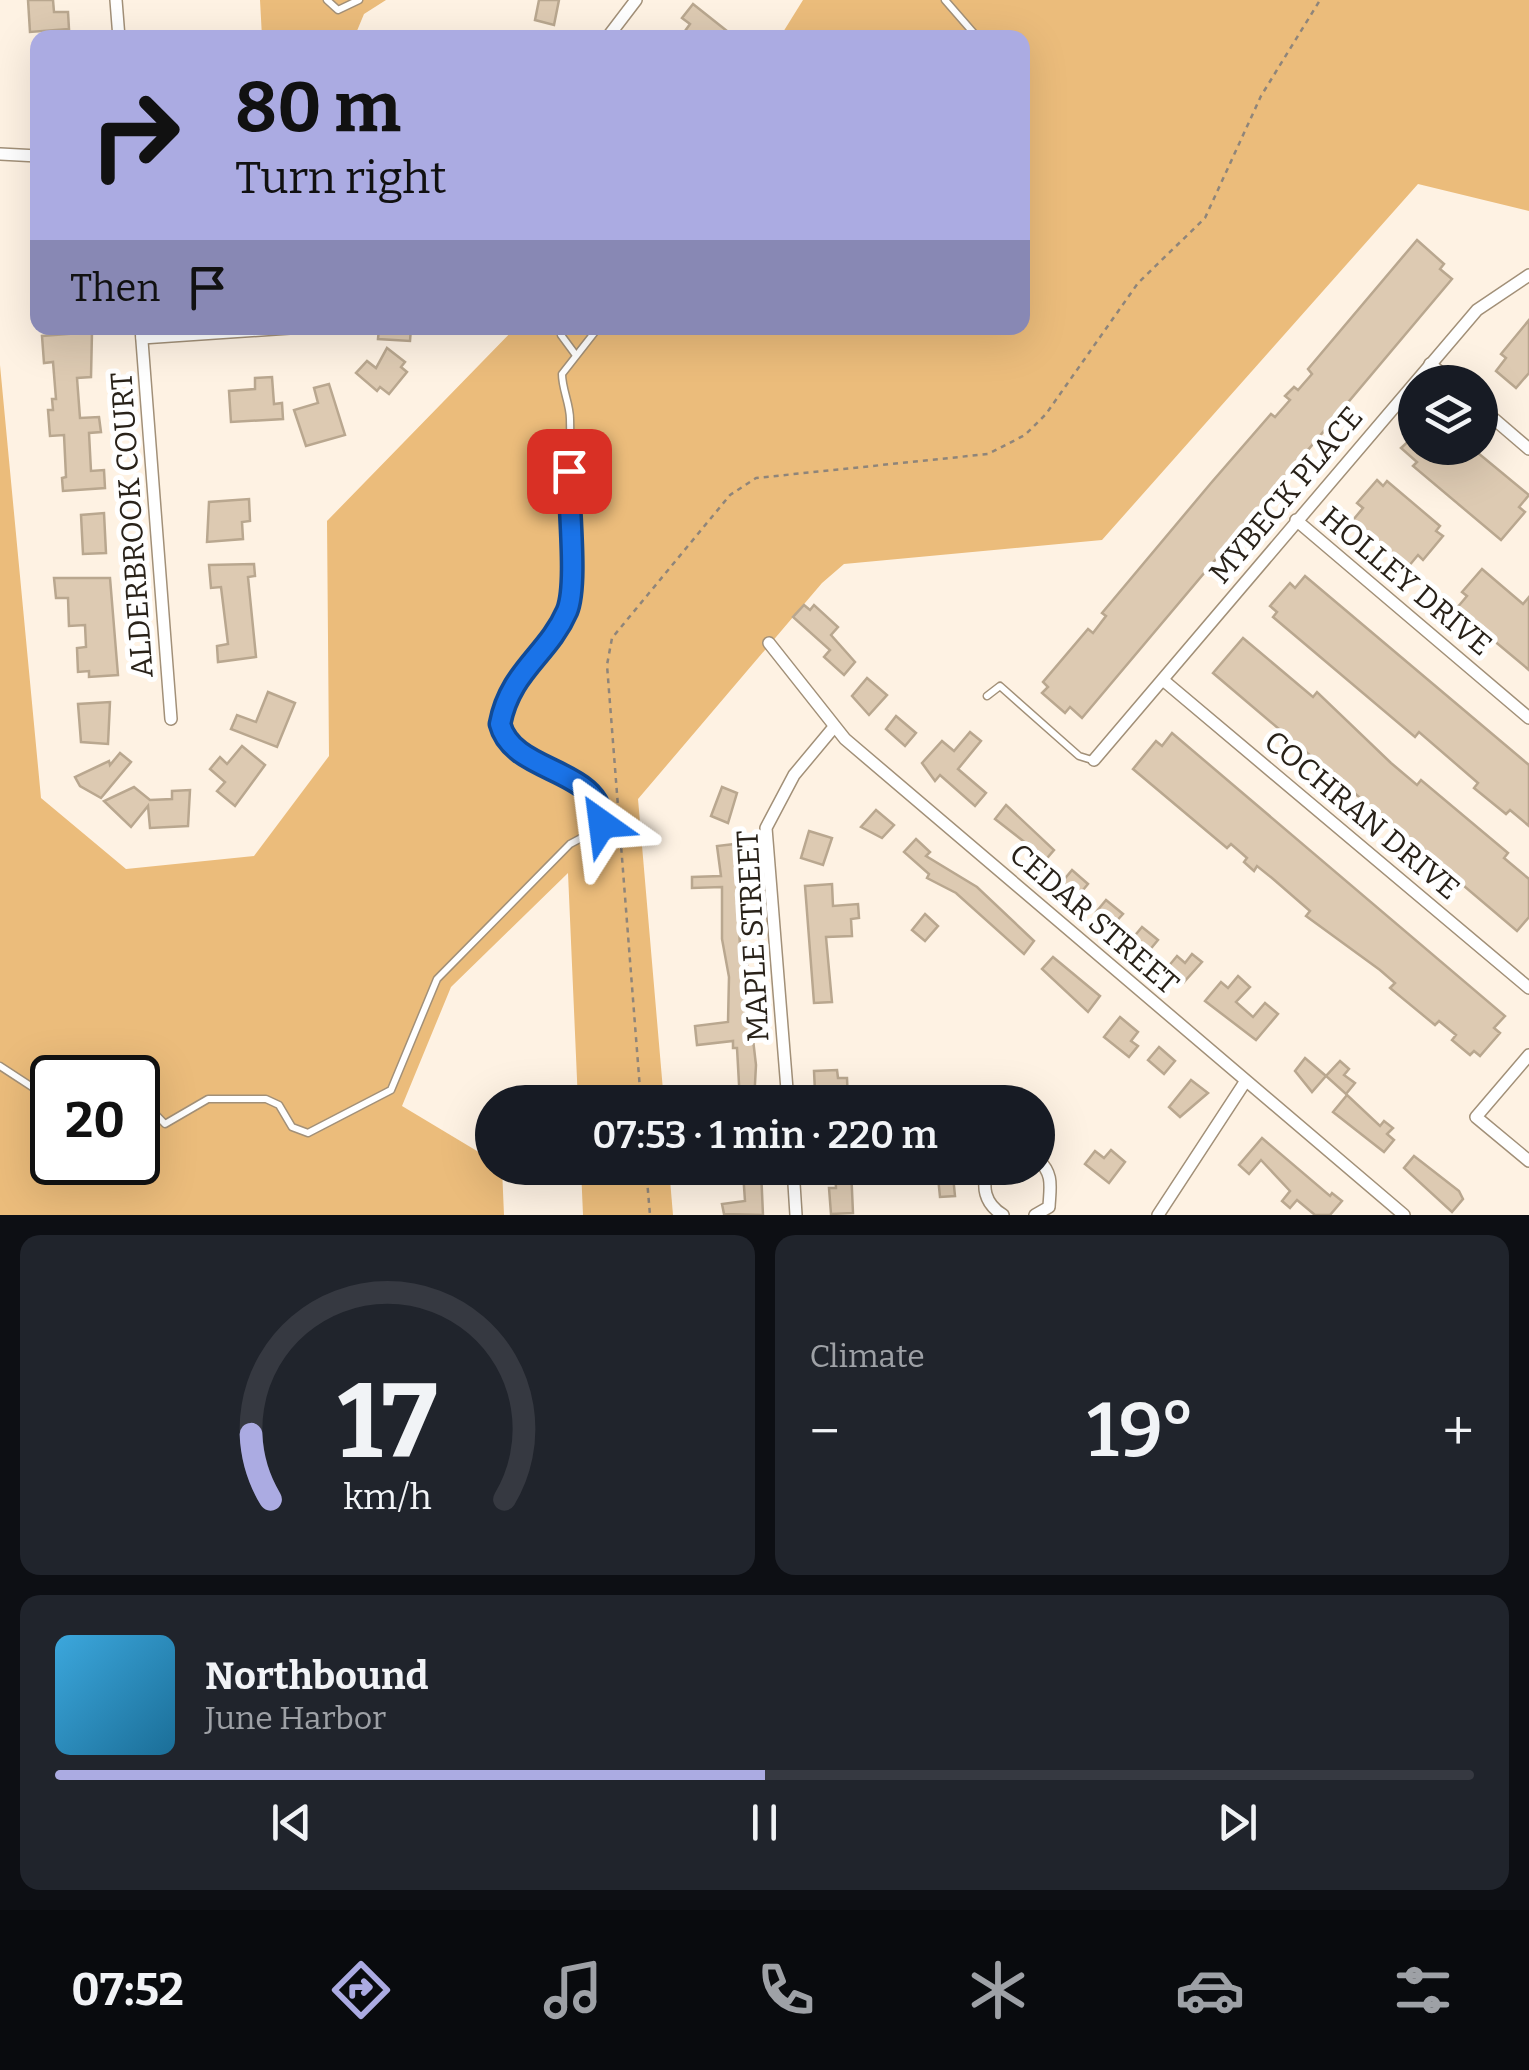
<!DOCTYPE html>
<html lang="en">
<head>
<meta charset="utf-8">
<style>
	body { margin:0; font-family:Bitter,serif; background:#20242c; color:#f1f3f6; height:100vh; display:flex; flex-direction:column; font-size:38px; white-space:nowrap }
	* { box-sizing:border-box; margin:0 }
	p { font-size:32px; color:#9ea1a6 }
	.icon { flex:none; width:55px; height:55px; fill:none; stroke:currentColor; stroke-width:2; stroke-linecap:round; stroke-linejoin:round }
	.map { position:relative; height:1215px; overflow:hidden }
	.panel { display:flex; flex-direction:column; gap:20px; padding:20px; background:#0d0f14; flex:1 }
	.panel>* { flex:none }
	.top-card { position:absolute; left:30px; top:30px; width:1000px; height:305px; border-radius:20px; box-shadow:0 10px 40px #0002; background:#ababe2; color:#111; overflow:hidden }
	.tools { position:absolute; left:1398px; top:365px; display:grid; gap:20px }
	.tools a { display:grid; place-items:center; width:100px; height:100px; border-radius:50%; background:#171b24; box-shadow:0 10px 40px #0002; font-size:50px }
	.speed { position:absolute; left:30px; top:1055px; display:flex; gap:20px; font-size:50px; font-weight:700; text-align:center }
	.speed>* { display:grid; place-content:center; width:130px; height:130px; border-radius:50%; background:#171b24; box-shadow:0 10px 40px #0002; line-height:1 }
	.speed .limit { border:5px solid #111; border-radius:15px; background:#fff; color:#111 }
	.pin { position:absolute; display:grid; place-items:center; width:85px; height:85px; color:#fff; margin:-42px; border-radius:20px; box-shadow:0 5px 15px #0006 }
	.me { position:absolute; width:110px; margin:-55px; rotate:329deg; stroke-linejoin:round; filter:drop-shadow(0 0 8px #0008) }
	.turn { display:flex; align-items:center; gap:35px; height:210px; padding:0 40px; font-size:45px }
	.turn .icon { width:130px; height:130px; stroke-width:2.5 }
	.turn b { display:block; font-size:70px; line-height:85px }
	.then { display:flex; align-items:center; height:95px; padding:0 40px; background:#0003; gap:20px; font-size:38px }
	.big { font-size:75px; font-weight:600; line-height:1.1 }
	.panel .widget { flex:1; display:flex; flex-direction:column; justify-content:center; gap:15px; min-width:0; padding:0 35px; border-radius:20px; background:#20242c }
	.panel .dial { align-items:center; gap:0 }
	.dial svg { height:260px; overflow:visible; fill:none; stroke:#363941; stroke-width:7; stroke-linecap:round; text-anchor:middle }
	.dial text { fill:#f1f3f6; stroke:none }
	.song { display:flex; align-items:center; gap:30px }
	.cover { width:120px; height:120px; border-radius:15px; background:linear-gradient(135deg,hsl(200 70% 55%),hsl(200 70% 35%)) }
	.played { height:10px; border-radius:5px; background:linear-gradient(90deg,#ababe2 50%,#363941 50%) }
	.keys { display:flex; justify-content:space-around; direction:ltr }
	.heat { display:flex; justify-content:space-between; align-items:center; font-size:55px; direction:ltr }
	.panel .tiles { flex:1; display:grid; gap:20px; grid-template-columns:1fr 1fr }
	.widget:last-child { grid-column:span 2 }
	.trip { position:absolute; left:475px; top:1085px; width:580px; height:100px; border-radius:50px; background:#171b24; box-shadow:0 10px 40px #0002; font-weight:600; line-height:100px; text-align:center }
	.dock { display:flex; height:160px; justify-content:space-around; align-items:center; background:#090b0e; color:#9ea1a6 }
	.dock .icon { width:70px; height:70px }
	.dock .active { color:#ababe2 }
	.dock b { font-size:45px; color:#f1f3f6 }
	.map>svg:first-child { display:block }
	.green { fill:#ebbc7b; fill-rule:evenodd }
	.building { fill:#ddcab2; stroke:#b9a78f; stroke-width:2.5 }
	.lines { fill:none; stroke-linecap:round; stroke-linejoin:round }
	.service-casing { stroke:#a29078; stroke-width:9 }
	.minor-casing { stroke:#a29078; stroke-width:14 }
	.path { stroke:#8f857a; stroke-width:2.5; stroke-dasharray:5 5; stroke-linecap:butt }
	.service { stroke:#fff; stroke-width:6 }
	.minor { stroke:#fff; stroke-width:11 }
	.route-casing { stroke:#114b97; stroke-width:25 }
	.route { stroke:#1a73e8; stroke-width:18 }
	.labels { text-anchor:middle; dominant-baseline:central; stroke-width:10; stroke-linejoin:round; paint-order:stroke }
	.street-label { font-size:30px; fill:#292219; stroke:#fff }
</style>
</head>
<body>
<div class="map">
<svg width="1529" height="1215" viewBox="0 0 1529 1215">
	<rect width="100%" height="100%" fill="#fef2e3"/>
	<g class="green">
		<path d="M260,0H386L364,14L354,38L262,37Z"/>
		<path d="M803,0H1529V211L1418,184L1102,540L844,564L822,583L638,799L664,1102H578L568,873L451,987L402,1106L492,1160V1168H502L504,1215H0V365L41,798L126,869L254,856L329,756L327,521L515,328H1022V38L780,37ZM52,1078H138V1162H52Z"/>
		<path d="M581,1168H669L673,1215H583Z"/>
	</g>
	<g class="building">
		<path d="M28,0H53L54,12H68L69,29L30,32Z"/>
		<path d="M539,0H559L554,25L535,20Z"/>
		<path d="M693,4L727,31L722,38H680L690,24L682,18Z"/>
		<path d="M1417,240L1444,264L1440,269L1452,279L1082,718L1070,707L1065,713L1042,693L1048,687L1043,682L1088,629L1093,633L1106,616L1102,613L1211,483L1271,414L1275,417L1290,400L1285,396L1294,387L1298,390L1312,374L1308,369Z"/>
		<path d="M1529,320V373L1516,388L1496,371L1506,358L1501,354Z"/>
		<path d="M379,328H411L410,341L378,339Z"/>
		<path d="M92,332L91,377L77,378L80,418L99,417L101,432L89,433L91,471L104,470L105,488L63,491L62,478L66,477L64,435L50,436L48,410H53L52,399H56L53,362L44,363L42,336Z"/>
		<path d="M387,348L405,362L401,367L407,372L389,394L380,387L377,391L356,373L367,361L376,368Z"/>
		<path d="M272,377L274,404L282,403L283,419L231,422L229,391L255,389V378Z"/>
		<path d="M329,384L345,435L306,446L294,410L318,403L314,388Z"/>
		<path d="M1415,435V448H1472L1529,495L1519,507L1525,512L1501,540L1413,466L1417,462L1401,448Z"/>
		<path d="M1377,480L1383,486L1387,481L1440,526L1436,531L1443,536L1423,560L1418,555L1408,567L1353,520L1363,508L1357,503Z"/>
		<path d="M249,499L250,521L242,522L243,539L207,542L209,502Z"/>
		<path d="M104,513L106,553L83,554L81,515Z"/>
		<path d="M254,564L255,576L248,577L256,657L218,662L217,646L228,644L221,587L211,588L209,565Z"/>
		<path d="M1482,569L1523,604L1529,597V670L1456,609L1467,596L1462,592Z"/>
		<path d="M1305,576L1529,765V826L1510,810L1506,814L1474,788L1478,783L1419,732L1415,737L1273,617L1277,612L1270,606L1290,583L1295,588Z"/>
		<path d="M54,578H110L118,675L89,677V671L78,672L77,648L86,647L85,625L69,626L68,598H56Z"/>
		<path d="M804,605L810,610L814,605L838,627L831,635L855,662L844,675L824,657L830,650L793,617Z"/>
		<path d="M1243,638L1313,697L1317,692L1391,763L1417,785L1421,780L1508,853L1504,858L1529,879V917L1517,931L1213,673Z"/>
		<path d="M867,678L887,695L869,715L852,696Z"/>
		<path d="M268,692L295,703L277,747L231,729L237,715L256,722Z"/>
		<path d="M110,702L108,744L81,742L78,704Z"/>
		<path d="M896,716L916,733L905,746L886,729Z"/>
		<path d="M970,732L981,741L958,769L986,793L975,806L940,775L935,781L922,763L942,741L954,751Z"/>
		<path d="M1172,733L1505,1016L1494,1028L1500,1033L1480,1056L1474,1051L1470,1055L1452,1040L1456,1035L1439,1021L1435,1025L1390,988L1395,983L1380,970L1306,916L1310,911L1272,878L1257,866L1254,871L1244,862L1247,858L1231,844L1227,848L1133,769L1156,741L1162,746Z"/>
		<path d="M242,746L265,765L235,806L217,791L225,782L210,769L220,757L227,764Z"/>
		<path d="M120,753L131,762L101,798L80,786L75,777L109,761L110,765Z"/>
		<path d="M134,787L150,800L172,799V791L190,790L188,826L150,828L148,806L131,827L104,801Z"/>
		<path d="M722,787L737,793L728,823L711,816Z"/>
		<path d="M1006,805L1054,850L1042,864L1027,851L1031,847L995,819Z"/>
		<path d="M876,810L894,825L882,838L861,827Z"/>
		<path d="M809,831L832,838L823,865L801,858Z"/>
		<path d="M916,839L930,852L926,856L977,887L1034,941L1024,954L956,893L927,878L929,874L904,852Z"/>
		<path d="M735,844L740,947H745L748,971L745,1023L751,1022L756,1065L754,1102H740L737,1048H733V1041L697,1045L695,1026L728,1022L729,977L722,939V887L692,888V877L721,876L717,846Z"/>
		<path d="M1072,870L1088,884L1078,896L1062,882Z"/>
		<path d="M832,884L833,906L858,904L859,918L851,919L852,936L826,937L832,1002L814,1003L805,886Z"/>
		<path d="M1106,900L1123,914L1112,926L1096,912Z"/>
		<path d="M925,914L938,926L925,941L912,930Z"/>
		<path d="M1142,927L1158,940L1148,952L1132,939Z"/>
		<path d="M1192,954L1202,962L1184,982L1167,968L1177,956L1185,963Z"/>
		<path d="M1053,957L1100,996L1088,1012L1042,969Z"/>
		<path d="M1238,976L1250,987L1236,1002L1253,1017L1265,1003L1278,1014L1256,1040L1205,1001L1221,982L1228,988Z"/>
		<path d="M1120,1017L1138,1032L1131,1041L1138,1046L1129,1057L1104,1037Z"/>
		<path d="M1159,1047L1175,1061L1164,1074L1148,1060Z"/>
		<path d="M1305,1058L1326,1076L1312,1092L1295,1071Z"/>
		<path d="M1340,1061L1349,1069L1344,1075L1355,1083L1346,1094L1326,1076Z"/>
		<path d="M837,1070L838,1078H847L848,1102H821V1092H815L814,1071Z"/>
		<path d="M1191,1080L1208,1093L1180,1117L1169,1107Z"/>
		<path d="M1347,1095L1380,1126L1384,1121L1393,1128L1387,1134L1394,1140L1384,1152L1333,1112Z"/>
		<path d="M1262,1138L1330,1196L1332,1193L1342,1201L1330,1215H1315L1297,1200L1290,1208L1282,1201L1290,1191L1261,1160L1249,1174L1239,1165Z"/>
		<path d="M1111,1150L1125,1162L1109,1183L1085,1164L1095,1151L1104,1158Z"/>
		<path d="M1414,1156L1459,1191L1463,1199L1452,1212L1404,1168Z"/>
		<path d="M835,1168H851L853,1213L831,1214L829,1188H836Z"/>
		<path d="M761,1170L763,1215L724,1214L722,1204L745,1201L743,1172Z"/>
		<path d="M953,1176L955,1196L940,1197L938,1177Z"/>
	</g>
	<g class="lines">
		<g class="service-casing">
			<g id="service">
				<path d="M327,0L338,10L359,0"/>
				<path d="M945,0L978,38"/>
				<path d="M561,335L575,354"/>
				<path d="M987,696L1000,686L1079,756L1092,760"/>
				<path d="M0,1066L52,1100"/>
				<path d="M138,1096L165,1124L208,1099H266L279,1105L292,1127L308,1133L391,1090L437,979L570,844L600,828C617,772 510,773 501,727C491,681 560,643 570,602C574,585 569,566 569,549C569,506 571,462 570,419C570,404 562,389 562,374L598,328"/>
			</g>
		</g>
		<g class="minor-casing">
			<g id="minor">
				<path d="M116,0L119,38"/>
				<path d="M607,38L636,0"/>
				<path d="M0,154L38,156"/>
				<path d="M141,328L171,719"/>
				<path d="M142,338L290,328"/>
				<path d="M1430,364L1452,382"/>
				<path d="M1480,407L1529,449"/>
				<path d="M1296,520L1529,718"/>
				<path d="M769,643L845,739L1404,1215"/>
				<path d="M1163,680L1529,988"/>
				<path d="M1094,760L1477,310L1529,275"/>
				<path d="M1529,1055L1476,1117L1529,1161"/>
				<path d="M788,1102L766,828L794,775L834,727"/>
				<path d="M793,1168L796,1215"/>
				<path d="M990,1168C980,1186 985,1204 1003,1215"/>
				<path d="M1035,1215L1049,1207C1050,1186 1054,1175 1038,1159"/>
				<path d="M1158,1215L1245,1082"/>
			</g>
		</g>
		<g class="path">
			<path d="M641,1102L607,665L612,638L730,495L756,478L988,454L1025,435L1046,414L1138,283L1205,218L1261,96L1320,0"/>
			<path d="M646,1168L650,1215"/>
		</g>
		<use href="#service" class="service"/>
		<use href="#minor" class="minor"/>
	</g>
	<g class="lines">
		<g class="route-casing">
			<path id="route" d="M569,471C568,505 578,584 567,611C548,655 510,671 500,724C513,775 603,767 602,824"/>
		</g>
		<use href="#route" class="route"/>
	</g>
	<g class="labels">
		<g class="street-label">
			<text transform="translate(1286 495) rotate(-50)">MYBECK PLACE</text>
			<text transform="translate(132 525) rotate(-94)">ALDERBROOK COURT</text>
			<text transform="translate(1406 581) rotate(40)">HOLLEY DRIVE</text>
			<text transform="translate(1362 815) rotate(40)">COCHRAN DRIVE</text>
			<text transform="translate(1094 919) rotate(41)">CEDAR STREET</text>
			<text transform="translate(753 936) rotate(-93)">MAPLE STREET</text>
		</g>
	</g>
</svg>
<div class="tools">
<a><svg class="icon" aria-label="layers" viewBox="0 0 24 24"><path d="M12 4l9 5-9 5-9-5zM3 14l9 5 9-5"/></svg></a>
</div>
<div class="speed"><div class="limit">20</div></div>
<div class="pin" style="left:569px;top:471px;background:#d93025"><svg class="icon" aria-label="arrive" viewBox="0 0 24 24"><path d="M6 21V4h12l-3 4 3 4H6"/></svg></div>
<svg class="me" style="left:602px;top:824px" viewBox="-20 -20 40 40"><path d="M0-17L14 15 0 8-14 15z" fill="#1a73e8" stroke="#fff" stroke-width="4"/></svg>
<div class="trip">07:53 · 1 min · 220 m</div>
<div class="top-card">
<div class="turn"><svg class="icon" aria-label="right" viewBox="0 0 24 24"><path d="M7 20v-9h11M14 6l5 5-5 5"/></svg><div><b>80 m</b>Turn right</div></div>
<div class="then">Then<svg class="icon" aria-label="arrive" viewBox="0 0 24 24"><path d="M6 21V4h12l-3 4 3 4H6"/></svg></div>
</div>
</div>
<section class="panel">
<div class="tiles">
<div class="widget dial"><svg viewBox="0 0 100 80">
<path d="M14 69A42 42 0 1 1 86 69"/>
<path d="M14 69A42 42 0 0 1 8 49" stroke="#ababe2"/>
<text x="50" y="56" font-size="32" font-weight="700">17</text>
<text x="50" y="72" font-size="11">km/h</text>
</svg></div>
<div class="widget"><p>Climate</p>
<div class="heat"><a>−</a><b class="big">19°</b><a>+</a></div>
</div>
<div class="widget">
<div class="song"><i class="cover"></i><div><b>Northbound</b><p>June Harbor</p></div></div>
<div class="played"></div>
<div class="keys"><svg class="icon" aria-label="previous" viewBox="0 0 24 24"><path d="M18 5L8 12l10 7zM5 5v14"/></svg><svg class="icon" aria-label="pause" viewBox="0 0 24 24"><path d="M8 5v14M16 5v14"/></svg><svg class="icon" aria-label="next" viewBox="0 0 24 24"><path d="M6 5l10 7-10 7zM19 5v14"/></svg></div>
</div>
</div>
</section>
<nav class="dock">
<b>07:52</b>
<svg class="icon active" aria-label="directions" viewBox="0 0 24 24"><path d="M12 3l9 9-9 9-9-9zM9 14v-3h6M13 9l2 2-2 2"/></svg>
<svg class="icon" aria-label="music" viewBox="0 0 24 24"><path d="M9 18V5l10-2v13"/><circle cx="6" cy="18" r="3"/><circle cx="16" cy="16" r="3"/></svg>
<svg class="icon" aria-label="phone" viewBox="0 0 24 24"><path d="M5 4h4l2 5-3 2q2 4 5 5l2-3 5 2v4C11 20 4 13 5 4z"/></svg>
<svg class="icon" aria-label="climate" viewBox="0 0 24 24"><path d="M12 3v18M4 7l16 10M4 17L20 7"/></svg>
<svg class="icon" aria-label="car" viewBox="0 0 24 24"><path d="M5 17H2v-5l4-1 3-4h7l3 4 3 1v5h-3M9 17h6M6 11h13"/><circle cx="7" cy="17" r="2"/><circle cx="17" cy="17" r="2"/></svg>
<svg class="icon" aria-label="filters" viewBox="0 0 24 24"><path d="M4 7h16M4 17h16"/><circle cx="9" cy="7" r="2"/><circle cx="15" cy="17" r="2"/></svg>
</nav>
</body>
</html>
